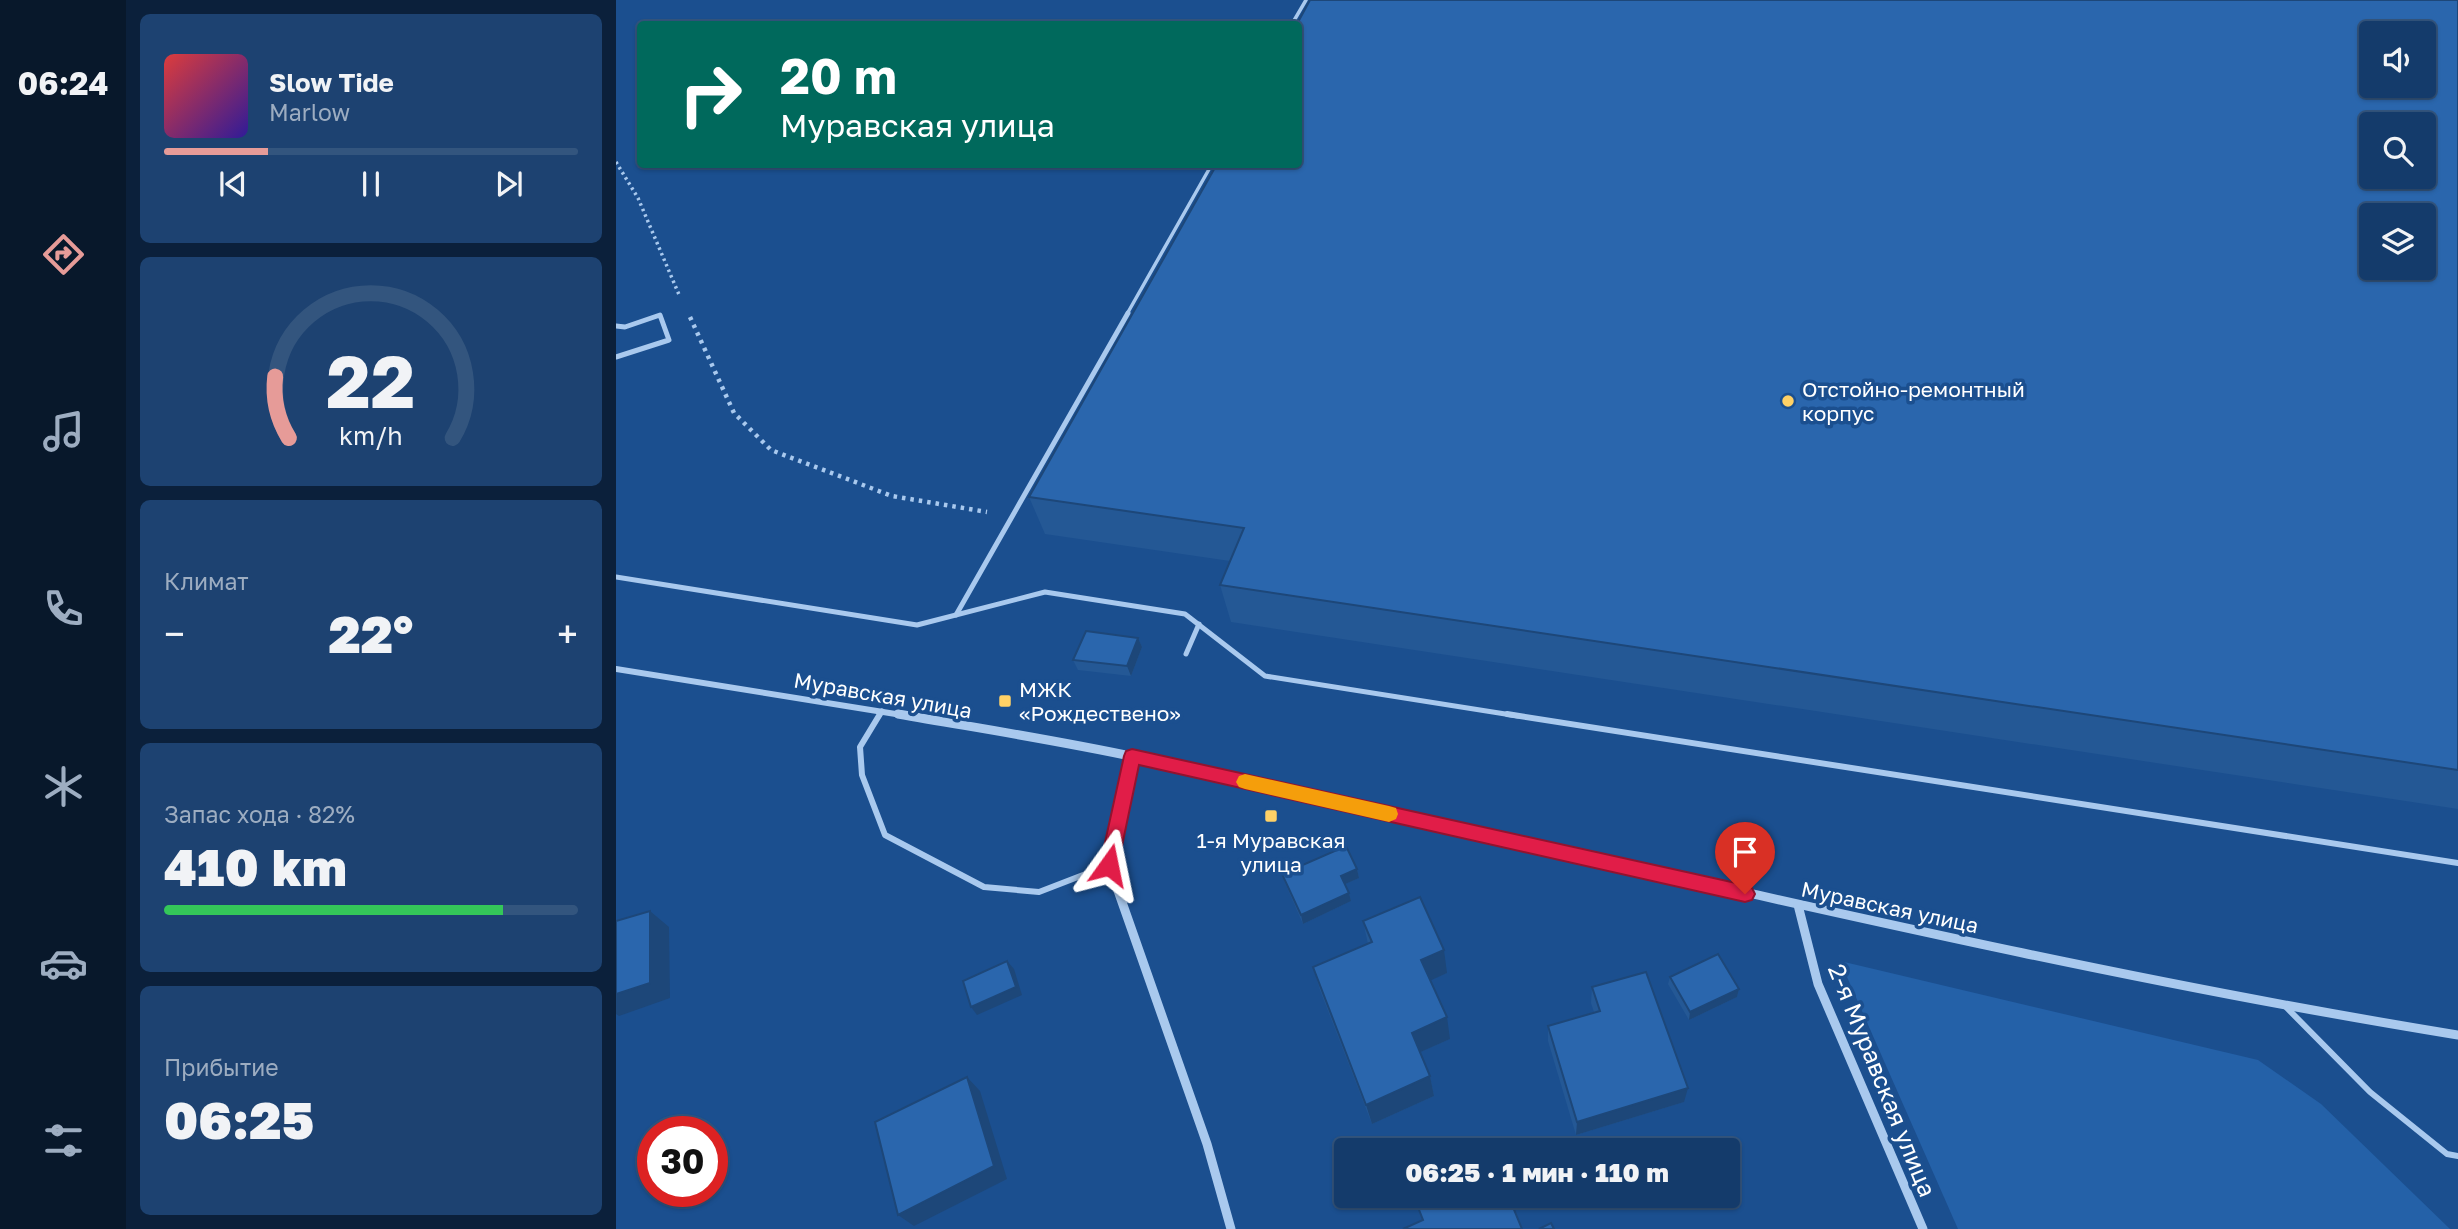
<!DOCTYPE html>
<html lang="ru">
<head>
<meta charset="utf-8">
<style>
	body { margin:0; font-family:"Golos Text",sans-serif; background:#1d4271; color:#f1f3f6; height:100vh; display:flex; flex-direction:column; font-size:26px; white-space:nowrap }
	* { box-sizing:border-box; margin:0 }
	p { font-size:23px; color:#9dadc1 }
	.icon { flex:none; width:38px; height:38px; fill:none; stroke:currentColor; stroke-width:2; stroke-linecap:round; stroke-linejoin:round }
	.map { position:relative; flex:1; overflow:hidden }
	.side { display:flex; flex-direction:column; gap:14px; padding:14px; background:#0b203b; width:490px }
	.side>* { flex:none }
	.guide { position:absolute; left:21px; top:21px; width:665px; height:147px; border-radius:7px; box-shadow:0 2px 5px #0004,0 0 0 2px #33557e; background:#00695c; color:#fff; overflow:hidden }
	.tools { position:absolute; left:1743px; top:21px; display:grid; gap:14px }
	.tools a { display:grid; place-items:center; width:77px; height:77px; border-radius:7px; background:#143b6b; box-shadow:0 2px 5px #0004,0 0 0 2px #33557e; font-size:35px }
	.speed { position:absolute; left:21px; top:1116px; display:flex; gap:14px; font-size:35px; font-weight:700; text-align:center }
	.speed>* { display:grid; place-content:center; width:91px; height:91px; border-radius:50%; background:#143b6b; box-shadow:0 2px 5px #0004,0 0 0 2px #33557e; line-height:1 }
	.speed .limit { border:10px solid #d22; background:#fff; color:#111 }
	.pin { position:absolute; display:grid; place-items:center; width:60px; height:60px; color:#fff; margin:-72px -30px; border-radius:50% 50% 50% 0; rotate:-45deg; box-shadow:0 0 7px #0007 }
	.pin .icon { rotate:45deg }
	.me { position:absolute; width:77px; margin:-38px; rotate:12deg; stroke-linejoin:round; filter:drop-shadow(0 0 5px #0008) }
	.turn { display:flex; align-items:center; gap:24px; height:147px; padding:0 28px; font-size:32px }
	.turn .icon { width:91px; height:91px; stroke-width:2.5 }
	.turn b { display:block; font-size:49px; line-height:60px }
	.big { font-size:52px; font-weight:800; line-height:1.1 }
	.side .widget { flex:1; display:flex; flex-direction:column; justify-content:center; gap:10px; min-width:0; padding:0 24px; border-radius:10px; background:#1d4271 }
	.side .dial { align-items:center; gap:0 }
	.dial svg { height:182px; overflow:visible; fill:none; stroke:#33557e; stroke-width:7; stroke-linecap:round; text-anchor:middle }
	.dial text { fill:#f1f3f6; stroke:none }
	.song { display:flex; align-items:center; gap:21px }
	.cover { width:84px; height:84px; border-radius:10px; background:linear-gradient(135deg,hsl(0 70% 55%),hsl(250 70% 35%)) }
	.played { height:7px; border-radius:4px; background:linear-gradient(90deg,#e69b98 25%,#33557e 25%) }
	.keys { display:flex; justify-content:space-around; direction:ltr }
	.heat { display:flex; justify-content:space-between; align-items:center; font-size:38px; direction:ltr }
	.charge { height:10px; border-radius:5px; background:linear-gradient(90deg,#34c759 82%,#33557e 0) }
	.trip { position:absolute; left:718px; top:1138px; width:406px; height:70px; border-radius:7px; background:#143b6b; box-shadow:0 2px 5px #0004,0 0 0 2px #33557e; font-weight:800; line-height:70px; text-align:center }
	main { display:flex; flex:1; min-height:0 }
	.tabs { display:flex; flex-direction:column; width:126px; justify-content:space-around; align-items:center; background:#08182b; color:#9dadc1 }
	.tabs .icon { width:49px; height:49px }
	.tabs .active { color:#e69b98 }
	.tabs b { font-size:32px; color:#f1f3f6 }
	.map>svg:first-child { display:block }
	.green { fill:#2461a8 }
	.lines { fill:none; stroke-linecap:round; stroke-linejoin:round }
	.path-far1 { stroke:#a9c9ee; stroke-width:3.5; stroke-dasharray:2.5 3.5; stroke-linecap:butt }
	.path { stroke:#a9c9ee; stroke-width:4.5; stroke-dasharray:3.5 5; stroke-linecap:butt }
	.service-far2 { stroke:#a9c9ee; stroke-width:3.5 }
	.service-far1 { stroke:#a9c9ee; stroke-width:5 }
	.service { stroke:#a9c9ee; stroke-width:6 }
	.minor-far1 { stroke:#a9c9ee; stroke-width:6 }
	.minor { stroke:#a9c9ee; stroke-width:9 }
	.wall { fill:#245895 }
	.shaded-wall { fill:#1d4779 }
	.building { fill:#2a66ad; stroke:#1d4779; stroke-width:2; fill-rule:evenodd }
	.route { fill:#e11d48; stroke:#92132f; stroke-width:2 }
	.slow { fill:#f59e0b }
	.poi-dot { fill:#ffd166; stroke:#1b4f8f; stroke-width:2.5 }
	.labels { text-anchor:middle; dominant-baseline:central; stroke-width:7; stroke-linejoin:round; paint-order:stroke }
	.poi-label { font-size:21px; fill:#fff; stroke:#1b4f8f; text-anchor:start }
	.street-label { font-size:21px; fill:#fff; stroke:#1b4f8f }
	.near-street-label { font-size:24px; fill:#fff; stroke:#1b4f8f }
</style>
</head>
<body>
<main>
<nav class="tabs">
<b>06:24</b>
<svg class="icon active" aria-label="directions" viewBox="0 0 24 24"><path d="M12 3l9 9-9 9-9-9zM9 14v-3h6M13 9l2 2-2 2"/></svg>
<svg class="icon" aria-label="music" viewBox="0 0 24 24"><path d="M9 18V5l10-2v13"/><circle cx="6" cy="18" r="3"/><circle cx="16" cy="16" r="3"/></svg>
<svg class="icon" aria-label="phone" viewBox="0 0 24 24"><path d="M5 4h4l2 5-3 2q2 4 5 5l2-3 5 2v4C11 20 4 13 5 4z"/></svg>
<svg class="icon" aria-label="climate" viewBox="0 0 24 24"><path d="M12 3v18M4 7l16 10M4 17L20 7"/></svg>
<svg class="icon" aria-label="car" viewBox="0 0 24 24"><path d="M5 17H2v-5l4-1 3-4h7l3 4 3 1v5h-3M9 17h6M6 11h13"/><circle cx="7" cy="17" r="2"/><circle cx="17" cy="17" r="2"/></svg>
<svg class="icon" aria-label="filters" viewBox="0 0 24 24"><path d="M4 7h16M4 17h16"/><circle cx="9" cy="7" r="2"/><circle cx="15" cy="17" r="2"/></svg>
</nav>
<section class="side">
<div class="widget">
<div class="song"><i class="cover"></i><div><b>Slow Tide</b><p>Marlow</p></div></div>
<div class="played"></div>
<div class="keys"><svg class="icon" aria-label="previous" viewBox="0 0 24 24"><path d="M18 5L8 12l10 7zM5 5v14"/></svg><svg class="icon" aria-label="pause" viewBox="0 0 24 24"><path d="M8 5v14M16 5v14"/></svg><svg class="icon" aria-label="next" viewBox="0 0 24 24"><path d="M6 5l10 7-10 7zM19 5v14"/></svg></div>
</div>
<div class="widget dial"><svg viewBox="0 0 100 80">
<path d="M14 69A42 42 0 1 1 86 69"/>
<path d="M14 69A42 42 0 0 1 8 42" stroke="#e69b98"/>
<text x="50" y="56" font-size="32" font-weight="700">22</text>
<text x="50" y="72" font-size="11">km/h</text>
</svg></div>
<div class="widget"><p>Климат</p>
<div class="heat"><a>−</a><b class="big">22°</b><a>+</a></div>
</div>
<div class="widget"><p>Запас хода · 82%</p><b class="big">410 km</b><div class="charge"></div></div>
<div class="widget"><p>Прибытие</p><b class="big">06:25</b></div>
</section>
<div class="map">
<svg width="1842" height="1229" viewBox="0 0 1842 1229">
	<rect width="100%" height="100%" fill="#1b4f8f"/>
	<path class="green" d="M1224,961L1642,1060L1705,1104L1834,1229H1342Z"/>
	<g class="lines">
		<path class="path-far1" d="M0,162L22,198L64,297"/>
		<path class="path" d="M74,317L118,413L155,450L276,496L371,512"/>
		<g class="service-far2">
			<path d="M676,24L690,0"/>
			<path d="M511,314L596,164"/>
		</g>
		<g class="service-far1">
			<path d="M0,326L9,327L44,315L53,340L0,357"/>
			<path d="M0,577L301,625L429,592L569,614L649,676L902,716"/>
			<path d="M340,615L512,313"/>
			<path d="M570,654L583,624"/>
			<path d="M263,716L266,711"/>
		</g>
		<g class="service">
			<path d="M264,714L244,747L246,775L269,835L368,887L423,892L493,865"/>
			<path d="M891,714L1842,863"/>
			<path d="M1670,1007L1754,1092L1831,1154L1842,1156"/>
		</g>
		<path class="minor-far1" d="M0,669L292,716"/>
		<g class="minor">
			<path d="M282,714C361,728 440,740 519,757C960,849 1397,963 1842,1035"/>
			<path d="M516,756L493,865L591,1144L615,1229"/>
			<path d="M1182,905L1202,984L1307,1229"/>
		</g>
	</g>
	<g class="wall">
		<path d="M1842,0V809L615,622L604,585L614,561L429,534L413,497Z"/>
		<path d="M522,638L526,647L515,676L462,670L457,660Z"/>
		<path d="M741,869L743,878L729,884L733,893L735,901L687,924L669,883L666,874Z"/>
		<path d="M747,921L831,973L814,980L834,1039L804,1052L814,1076L818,1096L756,1124L704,990L697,967L752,944Z"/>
		<path d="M1054,977L1123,989L1121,997L1073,1020L1052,984Z"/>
		<path d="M976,987L1068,1102L960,1135L932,1041V1026L978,1012L975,1003Z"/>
	</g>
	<g class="shaded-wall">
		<path d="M522,638L526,647L515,676L511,666Z"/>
		<path d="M741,869L743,878L727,885L725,876Z"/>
		<path d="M733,893L735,901L687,924L685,915Z"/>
		<path d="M34,911L53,927L54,998L3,1016L0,1014V994Z"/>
		<path d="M828,950L831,973L809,983L805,960Z"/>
		<path d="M391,961L398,969L406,995L361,1015L355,1007Z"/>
		<path d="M1123,989L1121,997L1073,1020L1074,1012Z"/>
		<path d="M831,1017L834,1039L800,1054L796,1033Z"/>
		<path d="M814,1076L818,1096L756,1124L750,1105Z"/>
		<path d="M351,1077L364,1091L391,1179L298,1226L282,1215Z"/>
		<path d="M1072,1088L1068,1102L960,1135L961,1122Z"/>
	</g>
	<g class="building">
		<path d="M694,0H1842V770L604,585L628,528L413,497L601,164H682V24H681ZM1755,33H1808V86H1755ZM1755,124H1808V177H1755ZM1755,215H1808V268H1755Z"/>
		<path d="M470,631L522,638L511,666L457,660Z"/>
		<path d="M730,846L741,869L725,876L733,893L685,915L666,874Z"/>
		<path d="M804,897L828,950L805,960L831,1017L796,1033L814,1076L750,1105L697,967L756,942L747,921Z"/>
		<path d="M34,911V983L0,994V921Z"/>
		<path d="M1102,954L1123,989L1074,1012L1054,977Z"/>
		<path d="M391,961L400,987L355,1007L347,981Z"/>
		<path d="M1030,972L1072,1088L961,1122L932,1026L984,1011L976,987Z"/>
		<path d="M351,1077L378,1166L282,1215L259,1122Z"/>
		<path d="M814,1195H840L843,1202L858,1195H892L906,1229H787L807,1220L800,1202Z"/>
		<path d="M935,1223L938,1229H923Z"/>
	</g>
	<path class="route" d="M516,749L1129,885L1136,888L1139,894L1136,900L1129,902L523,765L502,865L499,871L493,874L487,871L484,865L508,756L510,751Z"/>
	<path class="slow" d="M629,774L773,806L780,808L782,814L780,819L773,822L629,789L623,787L620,782L623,776Z"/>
	<g class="poi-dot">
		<circle cx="1172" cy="401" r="7"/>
		<rect x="382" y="694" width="14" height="14" rx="3.5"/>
		<rect x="648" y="809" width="14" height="14" rx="3.5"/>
	</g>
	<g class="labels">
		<g class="poi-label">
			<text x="1186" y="389">Отстойно-ремонтный<tspan x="1186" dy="24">корпус</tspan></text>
			<text x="403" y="689">МЖК<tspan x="403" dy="24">«Рождествено»</tspan></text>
			<text x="655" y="840" text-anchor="middle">1-я Муравская<tspan x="655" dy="24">улица</tspan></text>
		</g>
		<g class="street-label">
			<text transform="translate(267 695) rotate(10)">Муравская улица</text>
			<text transform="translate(1274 907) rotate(12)">Муравская улица</text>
		</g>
		<g class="near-street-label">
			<text transform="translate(1267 1080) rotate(68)">2-я Муравская улица</text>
		</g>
	</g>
</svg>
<div class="tools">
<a><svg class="icon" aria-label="sound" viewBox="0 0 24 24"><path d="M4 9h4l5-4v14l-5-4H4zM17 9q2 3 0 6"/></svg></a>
<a><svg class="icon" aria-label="search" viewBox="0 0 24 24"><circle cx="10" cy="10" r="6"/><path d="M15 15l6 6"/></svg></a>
<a><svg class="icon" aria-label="layers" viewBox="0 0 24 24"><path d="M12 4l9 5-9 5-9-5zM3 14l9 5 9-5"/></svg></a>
</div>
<div class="speed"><div class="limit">30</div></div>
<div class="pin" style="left:1129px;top:894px;background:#d93025"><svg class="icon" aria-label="arrive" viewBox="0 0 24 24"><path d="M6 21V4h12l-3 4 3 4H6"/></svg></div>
<svg class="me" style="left:493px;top:865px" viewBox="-20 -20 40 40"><path d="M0-17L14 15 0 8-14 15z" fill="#e11d48" stroke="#fff" stroke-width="4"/></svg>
<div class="trip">06:25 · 1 мин · 110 m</div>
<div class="guide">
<div class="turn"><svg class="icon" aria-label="right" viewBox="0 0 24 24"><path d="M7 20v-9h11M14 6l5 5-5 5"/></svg><div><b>20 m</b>Муравская улица</div></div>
</div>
</div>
</main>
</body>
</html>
